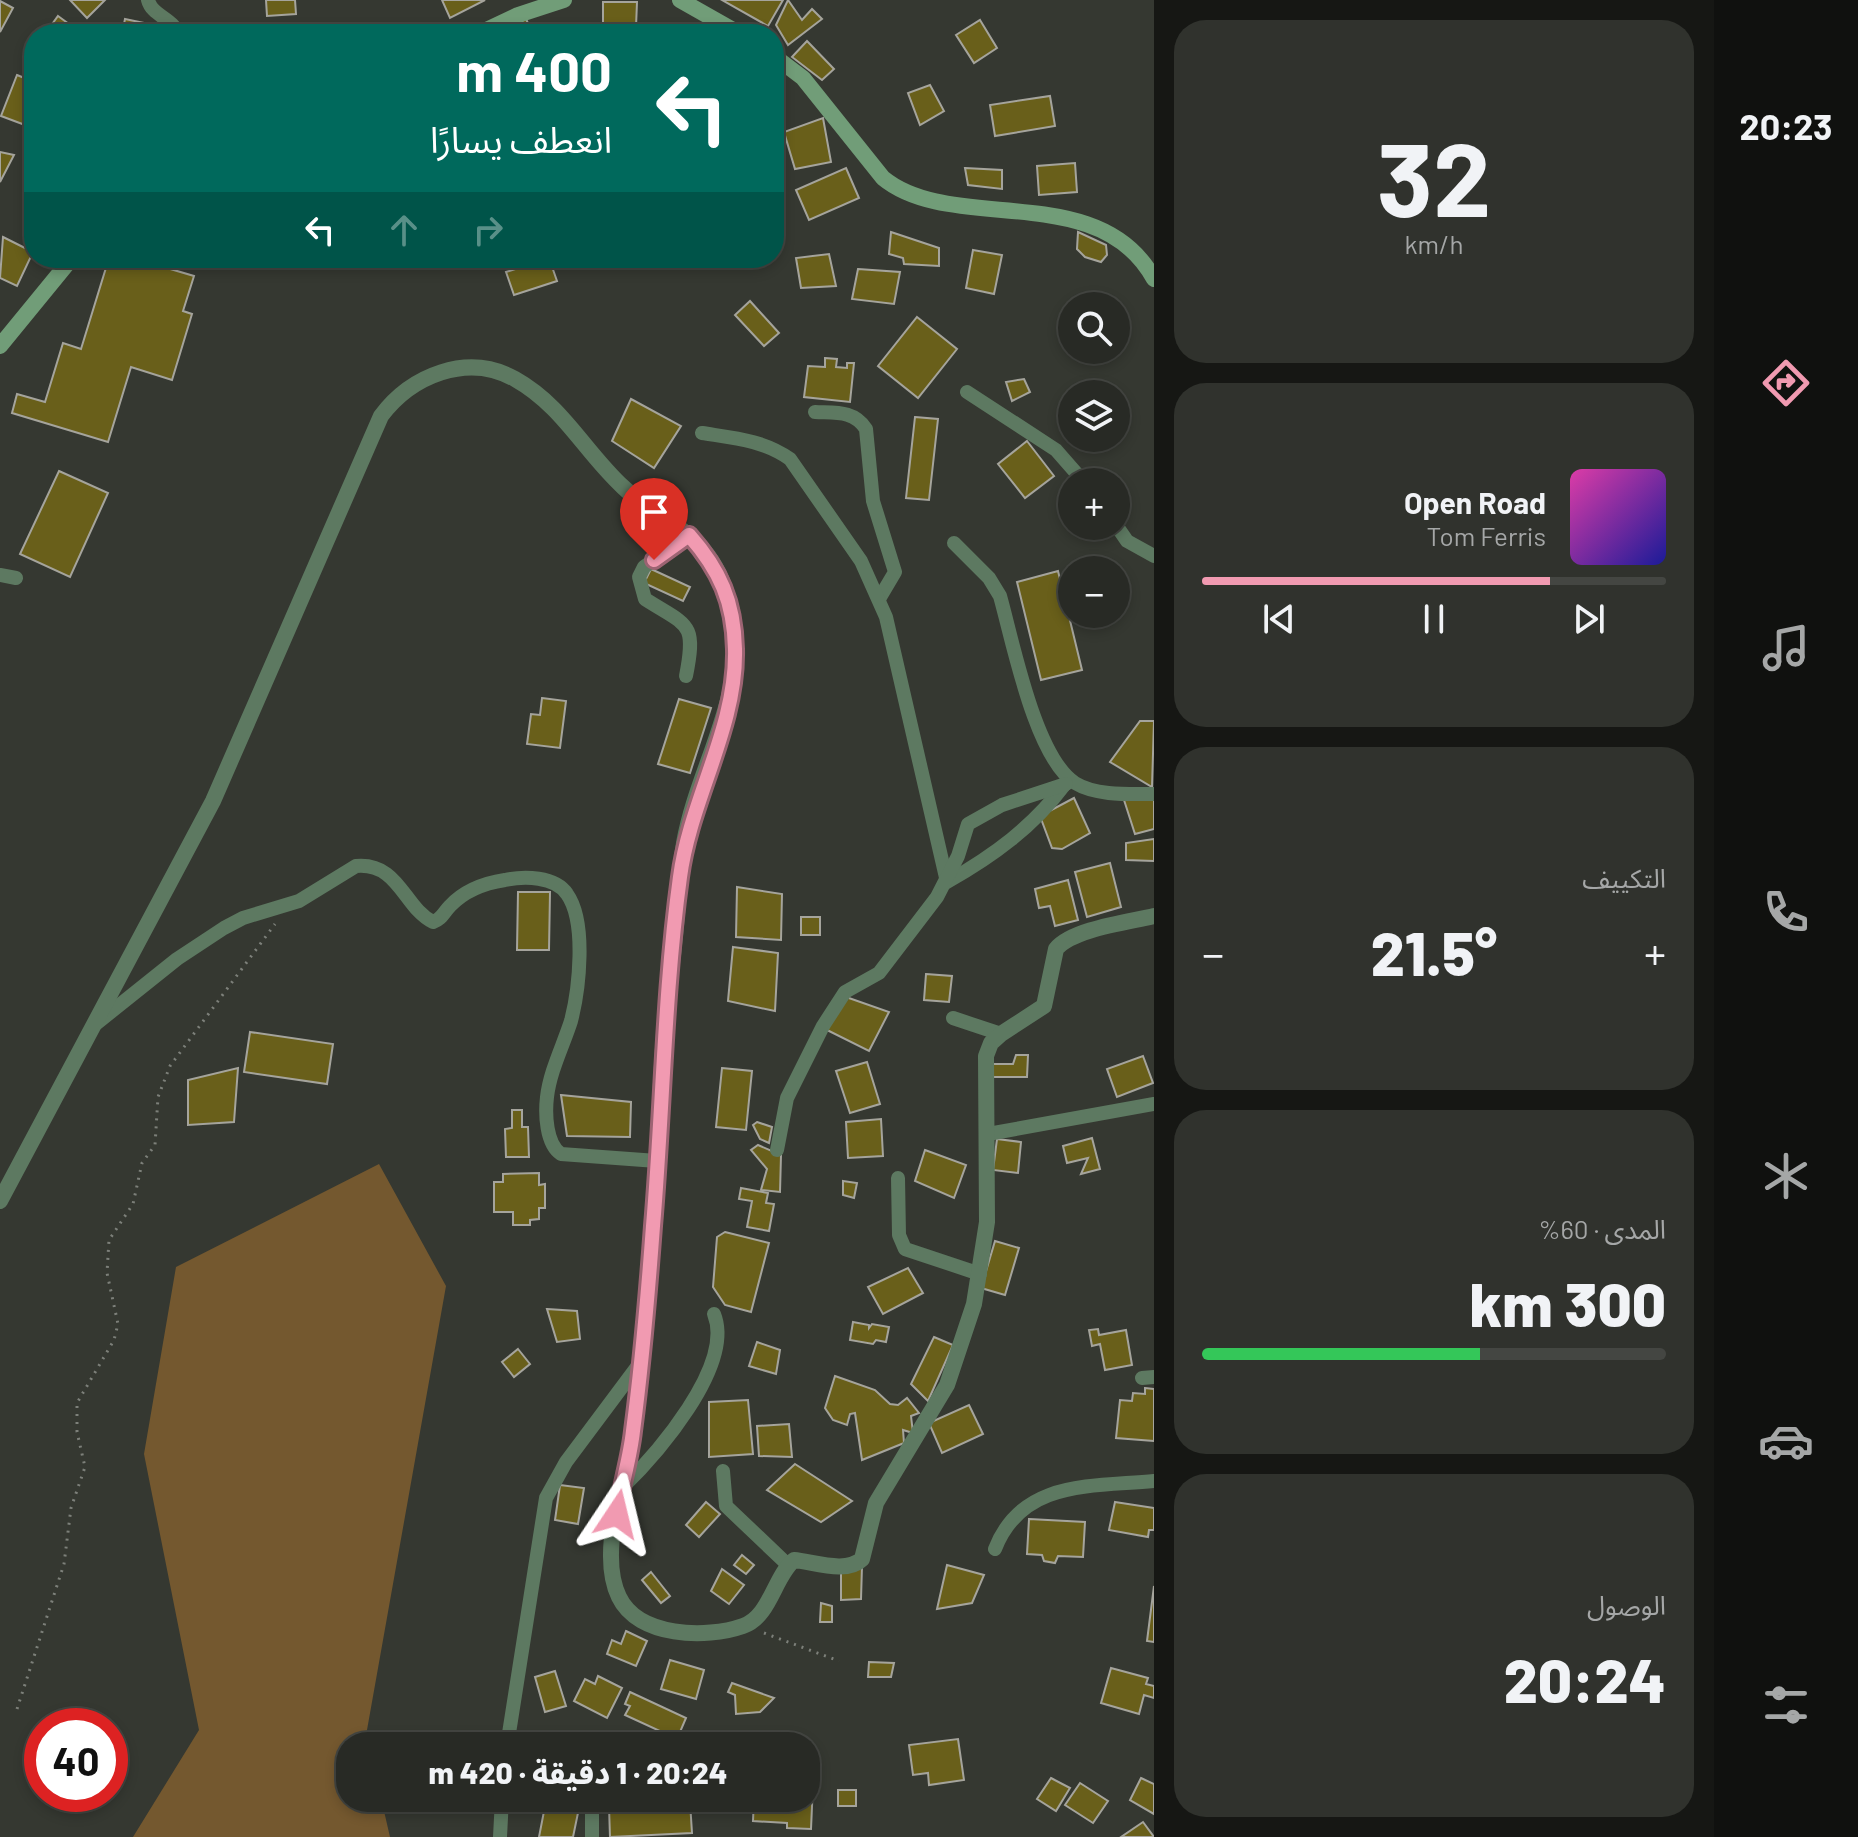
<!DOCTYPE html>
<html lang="ar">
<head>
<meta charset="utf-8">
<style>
	body { margin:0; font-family:Barlow,"Noto Sans Arabic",sans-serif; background:#30322d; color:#f1f3f6; direction:rtl; height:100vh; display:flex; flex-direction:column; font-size:30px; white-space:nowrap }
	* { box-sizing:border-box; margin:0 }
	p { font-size:26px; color:#a5a7a7 }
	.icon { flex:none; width:44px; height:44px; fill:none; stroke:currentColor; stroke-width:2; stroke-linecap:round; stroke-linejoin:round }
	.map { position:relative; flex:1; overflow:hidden; direction:ltr }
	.drawer { display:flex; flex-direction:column; gap:20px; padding:20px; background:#161714; width:560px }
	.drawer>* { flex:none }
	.banner { position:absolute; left:24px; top:24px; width:760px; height:244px; border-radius:32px; box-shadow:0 4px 12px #0003,0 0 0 2px #444642; direction:rtl; background:#00695c; color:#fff; overflow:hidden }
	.controls { position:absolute; left:1058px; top:292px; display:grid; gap:16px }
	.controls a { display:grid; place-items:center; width:72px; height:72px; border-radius:50%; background:#282a25; box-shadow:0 4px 12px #0003,0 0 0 2px #444642; font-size:40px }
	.speed { position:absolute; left:24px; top:1708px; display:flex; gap:16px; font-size:40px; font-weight:700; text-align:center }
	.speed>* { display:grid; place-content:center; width:104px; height:104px; border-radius:50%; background:#282a25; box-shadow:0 4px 12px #0003,0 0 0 2px #444642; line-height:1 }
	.speed .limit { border:12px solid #d22; background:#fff; color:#111 }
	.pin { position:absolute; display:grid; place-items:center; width:68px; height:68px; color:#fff; margin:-82px -34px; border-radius:50% 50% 50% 0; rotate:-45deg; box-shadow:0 0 8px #0007 }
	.pin .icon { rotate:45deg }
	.me { position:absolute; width:88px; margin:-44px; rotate:10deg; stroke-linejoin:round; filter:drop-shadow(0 0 6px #0008) }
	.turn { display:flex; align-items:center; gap:28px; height:168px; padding:0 40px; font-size:36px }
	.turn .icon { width:104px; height:104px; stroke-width:2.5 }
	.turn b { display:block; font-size:56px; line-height:68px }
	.lanes { display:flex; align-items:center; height:76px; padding:0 40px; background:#0003; justify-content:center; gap:40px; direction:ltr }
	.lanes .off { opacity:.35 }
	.big { font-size:60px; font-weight:800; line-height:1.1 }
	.drawer .tile { flex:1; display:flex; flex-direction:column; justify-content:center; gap:12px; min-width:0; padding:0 28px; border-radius:32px; background:#30322d }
	.drawer .dial { align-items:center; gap:0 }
	.dial b { font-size:104px; line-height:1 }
	.song { display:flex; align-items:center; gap:24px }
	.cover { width:96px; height:96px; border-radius:12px; background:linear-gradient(135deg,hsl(320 70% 55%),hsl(240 70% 35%)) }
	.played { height:8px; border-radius:4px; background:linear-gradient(90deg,#f19ab1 75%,#444642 75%) }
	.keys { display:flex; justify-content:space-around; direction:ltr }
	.heat { display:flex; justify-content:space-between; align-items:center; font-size:44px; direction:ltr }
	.charge { height:12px; border-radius:6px; background:linear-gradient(90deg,#34c759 60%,#444642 0) }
	.trip { position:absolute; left:336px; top:1732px; width:484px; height:80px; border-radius:32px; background:#282a25; box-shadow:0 4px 12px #0003,0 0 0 2px #444642; font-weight:800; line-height:80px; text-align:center; direction:rtl }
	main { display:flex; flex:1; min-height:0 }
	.dock { display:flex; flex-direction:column; width:144px; justify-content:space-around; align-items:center; background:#10110f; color:#a5a7a7 }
	.dock .icon { width:56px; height:56px }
	.dock .active { color:#f19ab1 }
	.dock b { font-size:36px; color:#f1f3f6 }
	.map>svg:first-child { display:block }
	.green { fill:#74582f }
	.building { fill:#695f1a; stroke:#a5a49c; stroke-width:2 }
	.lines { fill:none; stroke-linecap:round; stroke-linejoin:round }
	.path { stroke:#7d807a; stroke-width:3; stroke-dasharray:2 6; stroke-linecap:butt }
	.minor { stroke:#5d7961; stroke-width:14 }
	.tertiary { stroke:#5d7961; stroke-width:16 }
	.secondary { stroke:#719d78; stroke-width:16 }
	.route-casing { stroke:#9d6473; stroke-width:20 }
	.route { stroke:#f19ab1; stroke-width:14 }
</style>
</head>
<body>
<main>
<nav class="dock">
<b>20:23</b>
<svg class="icon active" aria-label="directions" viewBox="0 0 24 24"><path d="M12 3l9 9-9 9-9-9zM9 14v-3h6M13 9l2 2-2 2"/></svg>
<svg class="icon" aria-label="music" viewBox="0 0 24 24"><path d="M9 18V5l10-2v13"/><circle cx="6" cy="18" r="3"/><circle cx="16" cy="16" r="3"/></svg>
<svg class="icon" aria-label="phone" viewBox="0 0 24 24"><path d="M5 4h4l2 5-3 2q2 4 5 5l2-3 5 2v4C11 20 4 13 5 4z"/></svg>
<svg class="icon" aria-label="climate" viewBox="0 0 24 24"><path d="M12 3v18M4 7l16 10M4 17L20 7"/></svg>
<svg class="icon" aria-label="car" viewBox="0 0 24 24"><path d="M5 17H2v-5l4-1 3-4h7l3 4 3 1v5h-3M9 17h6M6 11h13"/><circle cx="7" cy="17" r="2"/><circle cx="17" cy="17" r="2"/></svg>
<svg class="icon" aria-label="filters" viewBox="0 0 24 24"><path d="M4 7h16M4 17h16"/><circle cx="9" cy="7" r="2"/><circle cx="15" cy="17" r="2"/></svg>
</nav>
<section class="drawer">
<div class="tile dial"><b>32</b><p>km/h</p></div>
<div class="tile">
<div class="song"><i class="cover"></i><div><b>Open Road</b><p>Tom Ferris</p></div></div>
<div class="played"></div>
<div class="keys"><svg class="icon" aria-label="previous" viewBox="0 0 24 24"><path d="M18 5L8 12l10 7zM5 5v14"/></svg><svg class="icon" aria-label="pause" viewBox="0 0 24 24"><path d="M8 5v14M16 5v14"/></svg><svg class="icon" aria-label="next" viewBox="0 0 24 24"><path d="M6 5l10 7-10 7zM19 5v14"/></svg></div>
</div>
<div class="tile"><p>التكييف</p>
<div class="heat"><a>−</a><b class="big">21.5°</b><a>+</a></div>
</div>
<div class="tile"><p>المدى · 60%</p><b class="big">300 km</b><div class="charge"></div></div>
<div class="tile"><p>الوصول</p><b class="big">20:24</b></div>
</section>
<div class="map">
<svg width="1154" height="1837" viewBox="0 0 1154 1837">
	<rect width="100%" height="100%" fill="#353831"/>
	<path class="green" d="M379,1164L446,1286L367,1730L370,1746H350V1798H381L390,1837H133L199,1730L144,1454L176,1267Z"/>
	<g class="building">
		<path d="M70,0H105L87,18Z"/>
		<path d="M266,0H295L296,14L267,16Z"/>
		<path d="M442,0H485L450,18Z"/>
		<path d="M722,0H783L768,26Z"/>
		<path d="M788,0L802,20L812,9L822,19L788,45L776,25Z"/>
		<path d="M0,1L13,8L0,32Z"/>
		<path d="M603,2H637L636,27L603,26Z"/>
		<path d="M58,16L73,27L68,34H45Z"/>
		<path d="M125,19L168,28L165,34H122Z"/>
		<path d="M526,19L533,34H500Z"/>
		<path d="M980,20L997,48L974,63L956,35Z"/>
		<path d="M807,41L834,69L822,80L792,57Z"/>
		<path d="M17,75L34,82L33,128L1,116Z"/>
		<path d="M930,85L944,111L920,125L908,93Z"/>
		<path d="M1050,96L1055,126L995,136L990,105Z"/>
		<path d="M823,118L831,162L795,169L784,132Z"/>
		<path d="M0,152L14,155L0,182Z"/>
		<path d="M1075,163L1077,192L1039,195L1037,166Z"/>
		<path d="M846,168L859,198L809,220L796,190Z"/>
		<path d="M965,168L1002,170V189L968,185Z"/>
		<path d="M891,232L939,248V266L904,264L903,258L889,254Z"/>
		<path d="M1078,232L1106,245L1107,255L1101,262L1085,257L1077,249Z"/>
		<path d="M3,237L33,252L17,286L0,278Z"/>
		<path d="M973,250L1002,255L994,294L966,288Z"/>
		<path d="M829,254L836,286L801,288L796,258Z"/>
		<path d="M109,258H133L194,276L183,311L192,314L172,380L131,367L108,442L12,413L17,394L45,402L63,343L81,349Z"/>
		<path d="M549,258L557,281L514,295L506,272Z"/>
		<path d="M858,269L900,272L894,304L852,299Z"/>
		<path d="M750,301L779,333L764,346L735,315Z"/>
		<path d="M917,317L957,349L918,398L878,366Z"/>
		<path d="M825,358L837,359L836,367L847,368V363H854L850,402L804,397L808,366L825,367Z"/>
		<path d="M1024,379L1030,392L1012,401L1006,382Z"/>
		<path d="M631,399L681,426L654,468L612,441Z"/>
		<path d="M915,417L938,419L929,500L906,498Z"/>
		<path d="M1027,441L1054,476L1025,498L998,464Z"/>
		<path d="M59,471L108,493L70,577L20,554Z"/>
		<path d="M651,569L690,587L683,601L644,583Z"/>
		<path d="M1058,571L1082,670L1041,680L1017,582Z"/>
		<path d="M542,698L566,701L560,748L527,744L531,714L540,715Z"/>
		<path d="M679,699L711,708L690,773L658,764Z"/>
		<path d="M1140,721H1154L1152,787L1110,762Z"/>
		<path d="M1074,798L1090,833L1062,849L1052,848L1040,816Z"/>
		<path d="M1154,798V829L1135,834L1124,800Z"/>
		<path d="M1154,839V861L1126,860V843Z"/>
		<path d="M1110,863L1121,907L1087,917L1075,872Z"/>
		<path d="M1068,880L1078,920L1055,926L1050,906L1039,908L1035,889Z"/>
		<path d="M737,887L782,894L781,940L736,937Z"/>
		<path d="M518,892H550L549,950H517Z"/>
		<rect x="801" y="917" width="19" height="18"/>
		<path d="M733,947L778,953L775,1011L728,1001Z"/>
		<path d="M926,974L952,976L949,1002L924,1000Z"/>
		<path d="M846,997L889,1012L869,1051L827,1030Z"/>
		<path d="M250,1032L333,1044L327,1084L244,1072Z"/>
		<path d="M1016,1055H1028L1027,1077H990L991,1064H1013Z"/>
		<path d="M1143,1056L1153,1083L1117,1097L1107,1069Z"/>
		<path d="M867,1062L880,1104L850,1113L836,1071Z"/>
		<path d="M238,1068L234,1122L188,1125V1080Z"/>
		<path d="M722,1068L752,1071L746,1130L716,1127Z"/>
		<path d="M561,1095L631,1102L630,1137L567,1136Z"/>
		<path d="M512,1110H522V1127H528L529,1157H506L505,1129L512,1128Z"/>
		<path d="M881,1119L883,1156L848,1158L846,1122Z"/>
		<path d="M757,1122L772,1127L769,1143L760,1139L753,1125Z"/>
		<path d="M1092,1138L1100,1169L1081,1174L1088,1158L1067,1163L1063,1146Z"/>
		<path d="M997,1139L1021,1142L1018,1173L993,1170Z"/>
		<path d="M758,1145L781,1155L780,1192L761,1190L767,1169L751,1150Z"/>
		<path d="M925,1150L966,1165L954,1198L915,1181Z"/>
		<path d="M539,1173V1185L545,1184V1208H539V1219L530,1220V1225H513V1212H494V1182H503V1174Z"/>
		<path d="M843,1181L857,1183L854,1198L843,1195Z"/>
		<path d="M741,1188L768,1193L766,1203L774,1204L769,1231L747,1227L752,1201L739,1199Z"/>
		<path d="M725,1232L769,1243L751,1312L725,1305L713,1287L717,1237Z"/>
		<path d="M995,1241L1019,1248L1005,1295L981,1288Z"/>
		<path d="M908,1268L923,1293L883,1314L868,1287Z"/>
		<path d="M547,1309L577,1311L580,1339L557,1342Z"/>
		<path d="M853,1322L869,1325V1328L872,1324L889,1327L886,1342L876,1340L873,1344L850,1340Z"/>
		<path d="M1098,1329L1099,1335L1126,1330L1132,1365L1105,1370L1100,1344L1092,1346L1089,1330Z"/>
		<path d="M934,1337L953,1345L928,1401L911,1384Z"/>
		<path d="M757,1342L780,1350L776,1374L749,1366Z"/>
		<path d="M518,1349L530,1364L514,1377L502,1362Z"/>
		<path d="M835,1376L875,1390L890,1404L898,1405L907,1398L919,1413L911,1416L913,1433L903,1430L904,1443L862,1460L855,1413L850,1414L847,1425L833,1420L825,1408Z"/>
		<path d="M1145,1388L1154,1389V1441L1116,1438L1120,1400L1132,1401L1133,1393L1145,1394Z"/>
		<path d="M748,1400L753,1454L709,1457V1402Z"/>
		<path d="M969,1405L983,1434L942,1453L929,1423Z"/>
		<path d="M789,1424L792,1457L759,1456L757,1426Z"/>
		<path d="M795,1464L852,1501L821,1522L767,1490Z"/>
		<path d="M560,1485L584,1488L578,1524L555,1520Z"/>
		<path d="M706,1502L720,1514L699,1537L686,1525Z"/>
		<path d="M1115,1502L1154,1508V1530H1149L1148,1537L1109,1530Z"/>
		<path d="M1029,1519L1085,1522L1083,1557L1058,1556L1055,1563L1044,1561L1042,1555L1027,1554Z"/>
		<path d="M742,1555L754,1565L746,1574L734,1565Z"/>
		<path d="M947,1565L984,1575L972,1603L937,1609Z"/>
		<path d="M862,1566L861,1599L841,1600V1572Z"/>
		<path d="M722,1569L744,1585L729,1604L711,1591Z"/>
		<path d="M651,1572L670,1596L661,1603L642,1580Z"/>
		<path d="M1154,1586V1642L1147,1641Z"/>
		<path d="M821,1603L832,1606V1622H820Z"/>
		<path d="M626,1631L647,1641L636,1666L607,1654L612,1640L621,1644Z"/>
		<path d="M670,1660L704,1670L696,1699L661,1689Z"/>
		<path d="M869,1662L894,1663L891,1677H868Z"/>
		<path d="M1111,1668L1148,1678L1146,1684L1154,1686V1698L1144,1695L1139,1714L1101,1703Z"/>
		<path d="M555,1671L566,1706L545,1712L535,1677Z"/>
		<path d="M598,1676L622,1688L607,1718L574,1701L585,1679L595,1684Z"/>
		<path d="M732,1683L774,1698L760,1712L736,1714L735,1695L728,1692Z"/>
		<path d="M630,1692L686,1718L677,1739L625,1715L630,1706L625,1704Z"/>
		<path d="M573,1732L578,1746H559L556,1738Z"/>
		<path d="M417,1735L478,1744V1746H415Z"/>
		<path d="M958,1739L964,1780L929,1785L928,1773L913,1775L909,1745Z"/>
		<path d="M1051,1778L1070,1788L1056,1811L1037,1799Z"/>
		<path d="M1141,1778L1154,1784V1814L1130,1800Z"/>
		<path d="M1080,1783L1108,1801L1093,1823L1065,1805Z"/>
		<path d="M806,1784H813L811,1829L787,1828V1823L753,1821L754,1798H806Z"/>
		<rect x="838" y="1790" width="18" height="16"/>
		<path d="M546,1801L579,1808L573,1837H539Z"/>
		<path d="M690,1802L692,1833L610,1837L609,1806Z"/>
		<path d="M1143,1822L1154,1837H1121Z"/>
	</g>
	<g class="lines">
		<g class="path">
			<path d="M764,1633L839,1661"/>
			<path d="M17,1709L64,1564L71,1508L85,1467L77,1432V1403L114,1340L118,1324L107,1273L109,1240L133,1204L142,1163L155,1145L158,1097L170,1066L275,924"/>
		</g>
		<g class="minor">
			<path d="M148,0C152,16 173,18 178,34"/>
			<path d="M967,392L1056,450L1084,482"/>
			<path d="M815,412C835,413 854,410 866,429L873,501L895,572L879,599"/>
			<path d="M702,433C734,438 763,440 790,459L861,561L886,617L947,882C993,856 1033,827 1065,784"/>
			<path d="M1116,525L1127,541L1154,556"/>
			<path d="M954,543L989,578L1000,596C1013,642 1035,757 1075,783C1096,796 1130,794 1154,794"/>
			<path d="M0,575L16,578"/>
			<path d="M686,676C697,621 687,626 645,599L639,577L644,567L689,535"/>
			<path d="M953,1018L1001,1034"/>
			<path d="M97,1023L177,959L224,928L243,918L299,901L356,866C399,862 404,908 433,922C442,919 443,913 450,906C464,891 485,883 505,880C524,876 555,876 567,894C587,922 579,990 571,1021C563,1046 550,1071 547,1097C545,1114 546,1144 561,1154L657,1161"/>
			<path d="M988,1134L1154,1104"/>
			<path d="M777,1150L787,1098L823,1026L845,992L879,973L937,897L958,856L968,824L1002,805L1066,784"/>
			<path d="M898,1178L899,1235L905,1249L980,1274"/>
			<path d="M1142,1378L1154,1377"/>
			<path d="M723,1471L726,1506L788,1565"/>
			<path d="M621,1489C655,1456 735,1366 714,1314"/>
			<path d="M995,1549C1022,1480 1090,1487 1154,1481"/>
			<path d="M507,1746L546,1498L566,1462L640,1363"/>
			<path d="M500,1837L502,1798"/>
			<path d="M592,1837V1798"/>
		</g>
		<path class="tertiary" d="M0,1201L213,801L381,416C411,376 467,352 515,379C563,406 584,451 623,487C650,513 687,526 709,557C721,573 727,592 732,611C749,695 698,764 684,843C679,877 678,911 674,945C672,970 667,995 665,1021C659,1089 659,1157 654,1225C648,1291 641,1356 634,1421C629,1471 596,1550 619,1597C638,1637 706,1639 743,1626C770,1617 774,1577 794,1560C814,1562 847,1574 862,1559L876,1503L947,1385L974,1304L987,1222L986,1056L991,1043L1001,1034L1044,1006L1056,949C1072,929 1129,922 1154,916"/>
		<g class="secondary">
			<path d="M680,0L740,34"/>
			<path d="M478,34L518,15L564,0"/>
			<path d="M774,56L803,78L883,178C952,235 1099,178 1154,279"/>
			<path d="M0,346L72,258"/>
		</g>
	</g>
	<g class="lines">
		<g class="route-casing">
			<path id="route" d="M617,1514C621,1486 630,1459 633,1431C642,1363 648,1294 653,1226C663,1110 664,993 680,877C690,800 737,727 735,649C734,602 720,570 689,535L654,560"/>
		</g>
		<use href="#route" class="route"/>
	</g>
</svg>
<div class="controls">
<a><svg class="icon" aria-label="search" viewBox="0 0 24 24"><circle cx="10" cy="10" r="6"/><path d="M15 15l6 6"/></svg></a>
<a><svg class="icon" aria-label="layers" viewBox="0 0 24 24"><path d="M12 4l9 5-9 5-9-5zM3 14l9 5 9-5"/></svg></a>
<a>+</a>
<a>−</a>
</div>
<div class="speed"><div class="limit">40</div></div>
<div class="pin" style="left:654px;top:560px;background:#d93025"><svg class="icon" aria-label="arrive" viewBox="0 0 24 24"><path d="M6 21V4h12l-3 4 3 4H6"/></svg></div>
<svg class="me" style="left:617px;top:1514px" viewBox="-20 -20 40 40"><path d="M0-17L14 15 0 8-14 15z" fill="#f19ab1" stroke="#fff" stroke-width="4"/></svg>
<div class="trip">20:24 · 1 دقيقة · 420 m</div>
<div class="banner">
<div class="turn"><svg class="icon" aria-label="left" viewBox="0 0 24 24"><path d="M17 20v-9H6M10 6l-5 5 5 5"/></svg><div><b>400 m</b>انعطف يسارًا</div></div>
<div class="lanes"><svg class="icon" aria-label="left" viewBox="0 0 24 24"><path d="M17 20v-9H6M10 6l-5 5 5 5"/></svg><svg class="icon off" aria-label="ahead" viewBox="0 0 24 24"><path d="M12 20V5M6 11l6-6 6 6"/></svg><svg class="icon off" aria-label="right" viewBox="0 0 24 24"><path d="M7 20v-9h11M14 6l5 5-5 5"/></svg></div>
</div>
</div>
</main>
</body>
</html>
